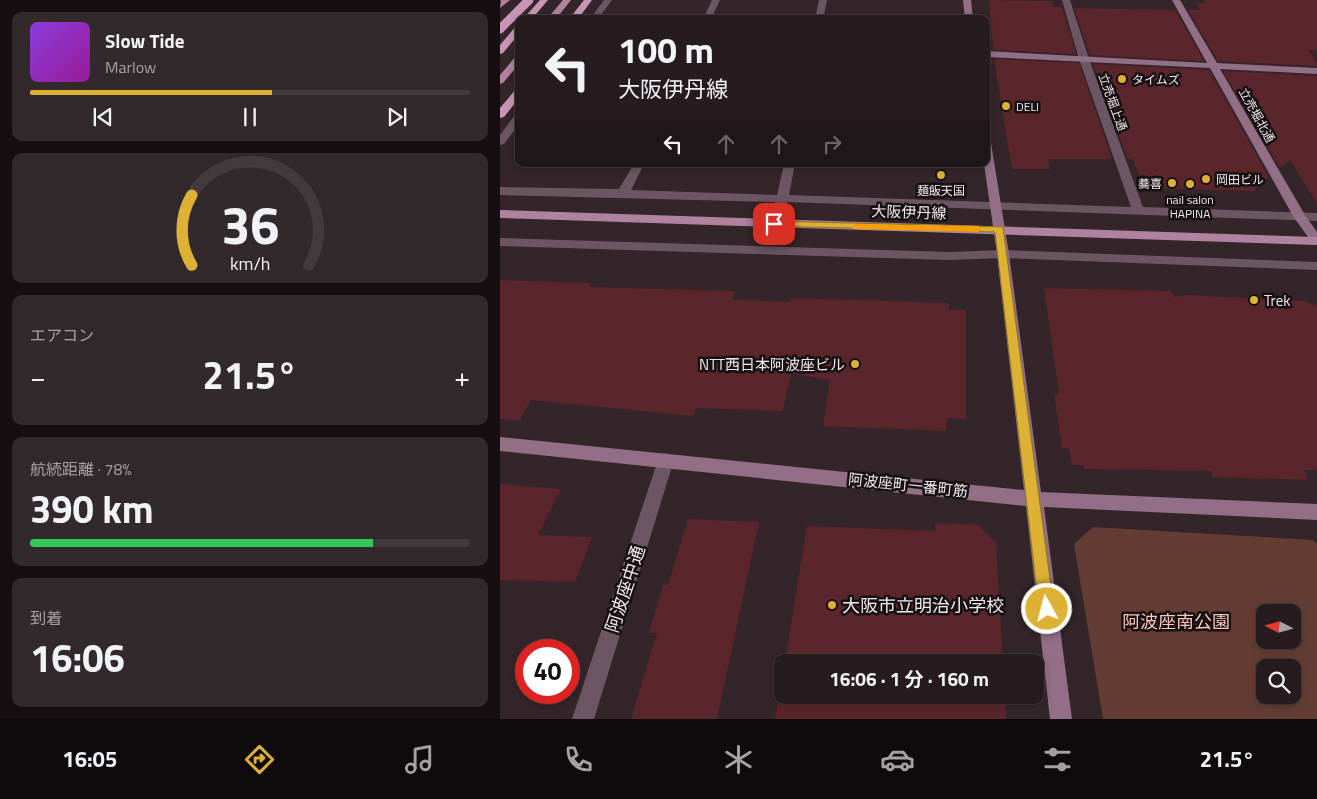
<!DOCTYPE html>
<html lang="ja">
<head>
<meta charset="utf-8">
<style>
	body { margin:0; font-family:"Titillium Web","Noto Sans JP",sans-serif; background:#32292c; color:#f1f3f6; height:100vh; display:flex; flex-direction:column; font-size:19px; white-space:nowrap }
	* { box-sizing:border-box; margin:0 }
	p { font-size:16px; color:#a4a1a4 }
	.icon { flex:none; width:28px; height:28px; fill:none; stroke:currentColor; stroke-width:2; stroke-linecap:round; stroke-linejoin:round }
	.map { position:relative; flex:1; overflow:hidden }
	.side { display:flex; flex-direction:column; gap:12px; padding:12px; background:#150f11; width:500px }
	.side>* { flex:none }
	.top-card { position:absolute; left:15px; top:15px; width:475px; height:152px; border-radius:10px; box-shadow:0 2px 8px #0003,0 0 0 1px #423a3d; background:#261c1f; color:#f1f3f6; overflow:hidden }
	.needle { width:32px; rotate:276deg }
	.controls { position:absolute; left:756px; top:604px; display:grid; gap:10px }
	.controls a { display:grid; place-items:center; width:45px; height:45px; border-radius:10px; background:#261c1f; box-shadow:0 2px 8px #0003,0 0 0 1px #423a3d; font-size:25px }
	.speed { position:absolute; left:15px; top:639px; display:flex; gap:10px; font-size:25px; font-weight:700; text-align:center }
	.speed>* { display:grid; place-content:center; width:65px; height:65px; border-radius:50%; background:#261c1f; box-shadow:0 2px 8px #0003,0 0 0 1px #423a3d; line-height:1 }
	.speed .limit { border:8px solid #d22; background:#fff; color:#111 }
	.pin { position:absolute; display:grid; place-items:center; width:42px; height:42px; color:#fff; margin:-21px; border-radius:10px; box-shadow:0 2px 8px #0006 }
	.me { position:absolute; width:55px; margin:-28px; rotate:353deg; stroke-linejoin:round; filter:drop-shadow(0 0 4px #0008) }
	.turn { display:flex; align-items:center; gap:18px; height:105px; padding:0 20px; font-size:22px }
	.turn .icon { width:65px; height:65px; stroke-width:2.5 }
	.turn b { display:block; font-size:35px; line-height:42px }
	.lanes { display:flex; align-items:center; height:48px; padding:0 20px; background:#0003; justify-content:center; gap:25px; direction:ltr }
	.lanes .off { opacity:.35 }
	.big { font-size:38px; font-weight:700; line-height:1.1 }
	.side .tile { flex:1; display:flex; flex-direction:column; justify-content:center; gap:8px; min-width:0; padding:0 18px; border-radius:10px; background:#32292c }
	.side .dial { align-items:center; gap:0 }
	.dial svg { height:130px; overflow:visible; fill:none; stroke:#423a3d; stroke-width:7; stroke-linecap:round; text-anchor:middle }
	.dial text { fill:#f1f3f6; stroke:none }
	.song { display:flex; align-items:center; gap:15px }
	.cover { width:60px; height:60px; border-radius:8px; background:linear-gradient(135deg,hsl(270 70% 55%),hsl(300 70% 35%)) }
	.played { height:5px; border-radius:2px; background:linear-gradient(90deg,#ddb133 55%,#423a3d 55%) }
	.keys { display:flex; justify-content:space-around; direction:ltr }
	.heat { display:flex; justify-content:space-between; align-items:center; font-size:28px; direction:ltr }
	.charge { height:8px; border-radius:4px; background:linear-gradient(90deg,#34c759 78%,#423a3d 0) }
	.trip { position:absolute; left:274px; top:654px; width:270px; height:50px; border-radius:10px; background:#261c1f; box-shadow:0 2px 8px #0003,0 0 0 1px #423a3d; font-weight:700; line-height:50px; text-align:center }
	.tabs { display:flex; height:80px; justify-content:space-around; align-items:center; background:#0f0b0c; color:#a4a1a4 }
	.tabs .icon { width:35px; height:35px }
	.tabs .on { color:#ddb133 }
	.tabs b { font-size:22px; color:#f1f3f6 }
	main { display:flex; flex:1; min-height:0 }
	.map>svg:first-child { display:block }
	.green { fill:#633d33; fill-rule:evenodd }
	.building { fill:#5b262b }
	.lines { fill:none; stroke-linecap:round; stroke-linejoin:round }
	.street { fill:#6c5664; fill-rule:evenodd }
	.secondary { fill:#926f86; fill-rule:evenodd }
	.primary { fill:#af829f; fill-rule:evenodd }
	.highway { fill:#c994b6; fill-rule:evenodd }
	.highway-bridge { stroke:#c994b6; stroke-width:9 }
	.route { fill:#ddb133; stroke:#907321 }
	.slow { fill:#f59e0b }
	.poi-dot { fill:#ddb133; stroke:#161012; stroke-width:2 }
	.labels { text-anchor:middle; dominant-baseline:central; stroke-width:5; stroke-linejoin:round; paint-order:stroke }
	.far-poi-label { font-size:12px; fill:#f3e9ec; stroke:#161012; text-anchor:start }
	.far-street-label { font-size:12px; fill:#f3e9ec; stroke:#161012 }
	.street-label { font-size:15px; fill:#f3e9ec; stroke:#161012 }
	.poi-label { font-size:15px; fill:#f3e9ec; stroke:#161012; text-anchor:start }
	.near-street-label { font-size:18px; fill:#f3e9ec; stroke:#161012 }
	.near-poi-label { font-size:18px; fill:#f3e9ec; stroke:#161012; text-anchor:start }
	.near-park-label { font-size:18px; fill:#fcc6b8; stroke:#161012 }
</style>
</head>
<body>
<main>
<section class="side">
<div class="tile">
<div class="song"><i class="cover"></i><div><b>Slow Tide</b><p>Marlow</p></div></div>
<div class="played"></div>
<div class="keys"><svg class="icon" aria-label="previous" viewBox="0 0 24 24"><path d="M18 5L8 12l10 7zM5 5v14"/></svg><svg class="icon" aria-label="pause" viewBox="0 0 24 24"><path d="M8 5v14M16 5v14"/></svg><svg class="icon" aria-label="next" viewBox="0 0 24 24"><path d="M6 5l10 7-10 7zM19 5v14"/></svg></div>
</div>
<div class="tile dial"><svg viewBox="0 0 100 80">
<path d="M14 69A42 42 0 1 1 86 69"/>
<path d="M14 69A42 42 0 0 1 14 26" stroke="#ddb133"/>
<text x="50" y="56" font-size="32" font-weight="700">36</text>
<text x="50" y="72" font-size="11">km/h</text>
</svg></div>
<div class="tile"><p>エアコン</p>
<div class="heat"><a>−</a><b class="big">21.5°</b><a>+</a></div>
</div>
<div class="tile"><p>航続距離 · 78%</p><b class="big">390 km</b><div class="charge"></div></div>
<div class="tile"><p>到着</p><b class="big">16:06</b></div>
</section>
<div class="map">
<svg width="817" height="719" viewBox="0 0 817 719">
	<rect width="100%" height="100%" fill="#332529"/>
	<path class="green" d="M593,527L813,540L817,544V719H603L574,544ZM765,612H792V640H765ZM765,668H792V695H765Z"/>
	<g class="building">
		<path d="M489,0L552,1L553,7H562L576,54L493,50Z"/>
		<path d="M703,0H817V50H808L815,60L817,66L718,61L688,10H700L696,3H705Z"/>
		<path d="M574,8L675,10L704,61L590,55Z"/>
		<path d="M494,59L579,63L612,159H548L550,169H512Z"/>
		<path d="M593,64L709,70L769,177L753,191L652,188L641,183L633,159H628Z"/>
		<path d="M723,71L817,76V204L790,160L780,168Z"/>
		<path d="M0,280L91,283L89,287L235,291L232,300L290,302L292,298L449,303V310H466V419L447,418L446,431L323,426L330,380L291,373L283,411L196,408L194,416L31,400L20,420L0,419Z"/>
		<path d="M544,288L671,291L674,297L687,295L804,301L817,306V470H804L808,480L712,477L711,471L584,469V465H572L569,448H562L554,394H559Z"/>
		<path d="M0,484L61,489L38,535L92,537L75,582L0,580Z"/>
		<path d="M188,519L259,522L217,719H131L157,633H149L163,585H168Z"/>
		<path d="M435,523L478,525L496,543L503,662H285L307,526L435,531Z"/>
		<path d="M282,676V695H505L506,719H275Z"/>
	</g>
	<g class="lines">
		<g class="street">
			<path d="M104,0H112L98,19H90Z"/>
			<path d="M212,0H220L211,19H203Z"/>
			<path d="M319,0H327L323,19H315Z"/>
			<path d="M562,0H570L589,59L643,207L817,213V221L287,202L279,224L273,228L267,224L275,202L0,195V187L119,189L134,164H144L131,190L277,195L284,164H295L289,195L631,207L579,59Z"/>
			<path d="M19,114V124L4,144L0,145V135L15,115Z"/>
			<path d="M0,238L450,252L503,250L817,262V270L503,258L450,260L0,246Z"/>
			<path d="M166,453L172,455L174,460L94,719H72L158,460L160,455Z"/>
		</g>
		<g class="secondary">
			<path d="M463,0H471L473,19H465Z"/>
			<path d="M672,0H680L717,63L817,68V74L720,69L805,215L817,232V245L813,244L793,216L710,68L486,57V51L707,63Z"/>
			<path d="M486,140L491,143L509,254L541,492L817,504V520L544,507L572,719H550L526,506L0,451V437L524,490L497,254L484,164H486Z"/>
		</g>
		<g class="primary">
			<path d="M1,0H10L0,8Z"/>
			<path d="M63,0H71L56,19H47Z"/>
			<path d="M19,55V64L3,83L0,84V75L16,56Z"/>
			<path d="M0,210L817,237V245L0,218Z"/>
		</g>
		<g class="highway">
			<path d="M40,0H48L32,19H23Z"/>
			<path d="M84,0H92L78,19H69Z"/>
			<path d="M19,25V34L3,53L0,54V45L16,26Z"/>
			<path d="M19,88V98L4,117L0,118V108L16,89Z"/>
		</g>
		<path class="highway-bridge" d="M0,29L29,0"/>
	</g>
	<path class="route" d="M274,221L503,227L554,609L552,614L547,616L542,614L539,609L495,232L270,226L269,224Z"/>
	<path class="slow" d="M356,224L478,226L483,229L478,232L353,229L352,227Z"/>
	<g class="poi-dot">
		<circle cx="622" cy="79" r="5"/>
		<circle cx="506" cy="106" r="5"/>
		<circle cx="441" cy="175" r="5"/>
		<circle cx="706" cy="179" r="5"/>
		<circle cx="672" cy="183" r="5"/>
		<circle cx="690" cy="184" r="5"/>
		<circle cx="754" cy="300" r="5"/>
		<circle cx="355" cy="364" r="5"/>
		<circle cx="332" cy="605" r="5"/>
	</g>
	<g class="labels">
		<g class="far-poi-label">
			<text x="632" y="79">タイムズ</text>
			<text x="516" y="106">DELI</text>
			<text x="716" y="179">岡田ビル</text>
			<text x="662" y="183" text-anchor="end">蕎喜</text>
			<text x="441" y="190" text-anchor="middle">麺飯天国</text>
			<text x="690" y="199" text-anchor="middle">nail salon<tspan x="690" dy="14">HAPINA</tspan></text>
		</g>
		<g class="far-street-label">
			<text transform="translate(613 102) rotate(70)">立売堀上通</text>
			<text transform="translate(757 115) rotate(61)">立売堀北通</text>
		</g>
		<g class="street-label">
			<text transform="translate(409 212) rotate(2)">大阪伊丹線</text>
			<text transform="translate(408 485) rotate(6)">阿波座町一番町筋</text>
		</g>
		<g class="poi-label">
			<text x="764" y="300">Trek</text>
			<text x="345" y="364" text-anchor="end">NTT西日本阿波座ビル</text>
		</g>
		<g class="near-street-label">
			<text transform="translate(125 589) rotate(-72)">阿波座中通</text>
		</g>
		<g class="near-poi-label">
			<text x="342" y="605">大阪市立明治小学校</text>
		</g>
		<g class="near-park-label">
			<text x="676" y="621">阿波座南公園</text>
		</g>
	</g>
</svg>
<div class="controls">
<a><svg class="needle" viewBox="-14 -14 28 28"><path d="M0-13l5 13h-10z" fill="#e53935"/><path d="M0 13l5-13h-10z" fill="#a4a1a4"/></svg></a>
<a><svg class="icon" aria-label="search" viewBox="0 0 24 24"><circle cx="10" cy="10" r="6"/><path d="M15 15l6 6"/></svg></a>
</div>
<div class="speed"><div class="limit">40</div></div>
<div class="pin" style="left:274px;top:224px;background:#d93025"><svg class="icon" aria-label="arrive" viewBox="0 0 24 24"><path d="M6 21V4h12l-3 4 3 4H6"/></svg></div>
<svg class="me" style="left:547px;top:609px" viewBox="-20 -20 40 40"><circle r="17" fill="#ddb133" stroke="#fff" stroke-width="3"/><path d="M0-11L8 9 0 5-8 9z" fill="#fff"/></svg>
<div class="trip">16:06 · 1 分 · 160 m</div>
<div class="top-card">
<div class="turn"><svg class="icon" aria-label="left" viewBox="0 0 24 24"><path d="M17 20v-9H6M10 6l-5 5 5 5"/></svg><div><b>100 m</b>大阪伊丹線</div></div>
<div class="lanes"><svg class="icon" aria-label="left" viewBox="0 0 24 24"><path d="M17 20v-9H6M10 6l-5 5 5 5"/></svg><svg class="icon off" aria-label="ahead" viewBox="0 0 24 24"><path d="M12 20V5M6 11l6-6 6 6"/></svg><svg class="icon off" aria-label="ahead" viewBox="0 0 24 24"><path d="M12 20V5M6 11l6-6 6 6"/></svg><svg class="icon off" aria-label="right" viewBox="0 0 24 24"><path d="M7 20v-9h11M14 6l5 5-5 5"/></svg></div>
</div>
</div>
</main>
<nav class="tabs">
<b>16:05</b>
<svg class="icon on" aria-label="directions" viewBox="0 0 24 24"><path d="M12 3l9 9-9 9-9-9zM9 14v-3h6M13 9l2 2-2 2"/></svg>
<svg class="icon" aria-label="music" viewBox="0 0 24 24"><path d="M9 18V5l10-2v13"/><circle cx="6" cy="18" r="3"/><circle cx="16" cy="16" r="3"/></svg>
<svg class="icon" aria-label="phone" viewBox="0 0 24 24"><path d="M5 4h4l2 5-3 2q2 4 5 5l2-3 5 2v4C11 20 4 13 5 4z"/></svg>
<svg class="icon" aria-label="climate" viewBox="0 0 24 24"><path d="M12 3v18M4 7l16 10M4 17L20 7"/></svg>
<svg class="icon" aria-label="car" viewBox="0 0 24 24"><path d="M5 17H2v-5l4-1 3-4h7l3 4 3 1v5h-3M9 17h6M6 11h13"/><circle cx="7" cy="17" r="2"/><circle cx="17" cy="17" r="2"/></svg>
<svg class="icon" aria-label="filters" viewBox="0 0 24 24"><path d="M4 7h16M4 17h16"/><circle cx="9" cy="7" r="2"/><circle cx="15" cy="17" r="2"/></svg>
<b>21.5°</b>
</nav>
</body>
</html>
